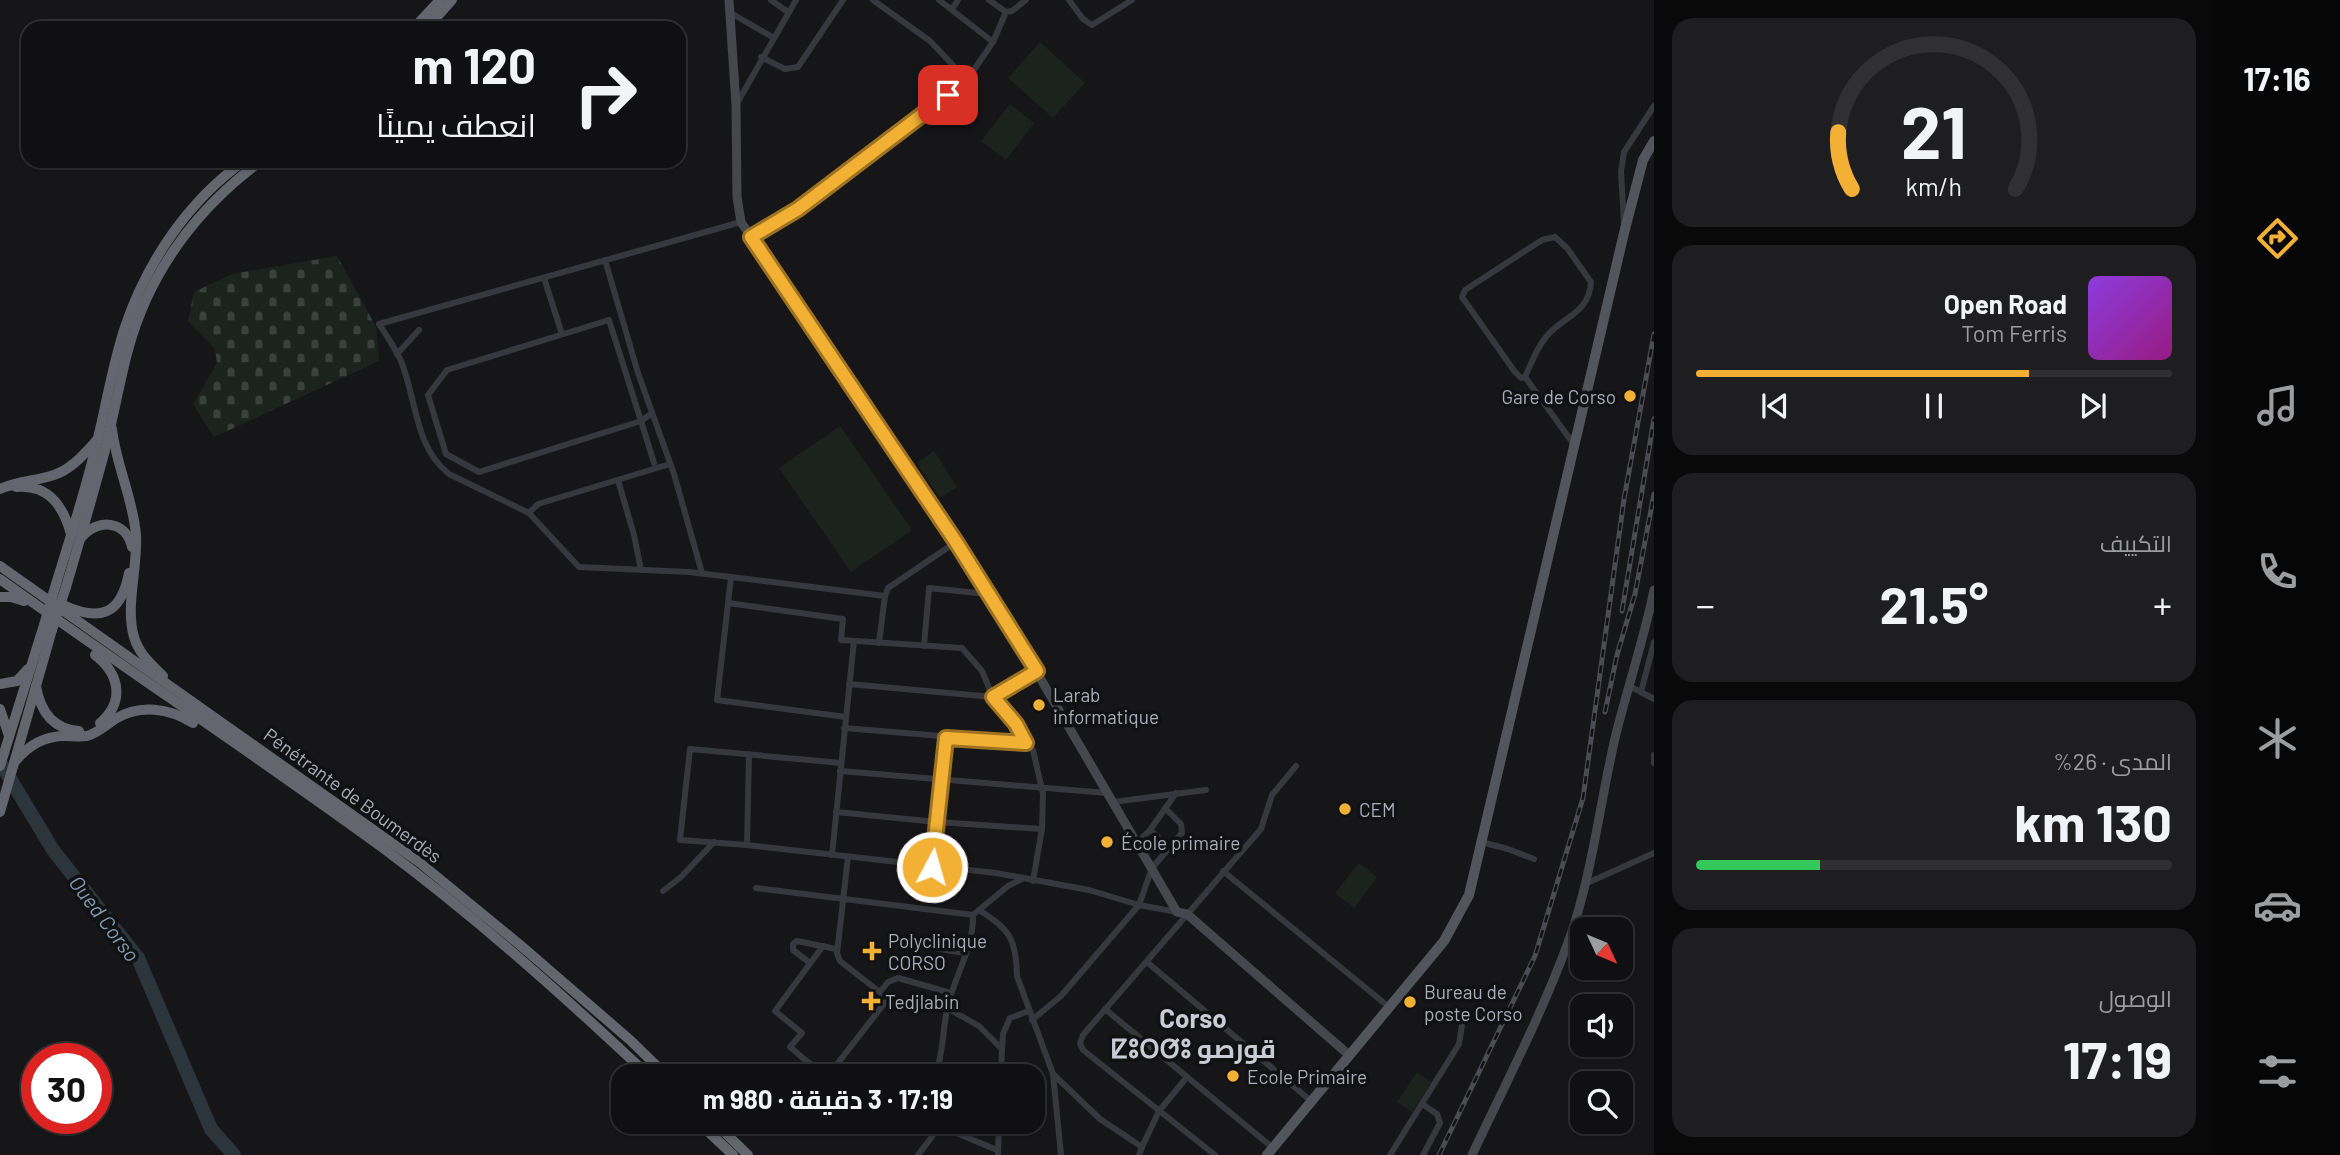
<!DOCTYPE html>
<html lang="ar">
<head>
<meta charset="utf-8">
<style>
	body { margin:0; font-family:Barlow,Cairo,"Noto Sans Tifinagh",sans-serif; background:#1e1e20; color:#f1f3f6; direction:rtl; height:100vh; display:flex; flex-direction:column; font-size:26px; white-space:nowrap }
	* { box-sizing:border-box; margin:0 }
	p { font-size:23px; color:#9c9d9f }
	.icon { flex:none; width:38px; height:38px; fill:none; stroke:currentColor; stroke-width:2; stroke-linecap:round; stroke-linejoin:round }
	.map { position:relative; flex:1; overflow:hidden; direction:ltr }
	.drawer { display:flex; flex-direction:column; gap:18px; padding:18px; background:#09090a; width:560px }
	.drawer>* { flex:none }
	.banner { position:absolute; left:21px; top:21px; width:665px; height:147px; border-radius:21px; box-shadow:0 2px 5px #0004,0 0 0 2px #303032; direction:rtl; background:#101012; color:#f1f3f6; overflow:hidden }
	.needle { width:46px; rotate:134deg }
	.buttons { position:absolute; left:1570px; top:917px; display:grid; gap:14px }
	.buttons a { display:grid; place-items:center; width:63px; height:63px; border-radius:14px; background:#101012; box-shadow:0 2px 5px #0004,0 0 0 2px #303032; font-size:35px }
	.speed { position:absolute; left:21px; top:1043px; display:flex; gap:14px; font-size:35px; font-weight:700; text-align:center }
	.speed>* { display:grid; place-content:center; width:91px; height:91px; border-radius:50%; background:#101012; box-shadow:0 2px 5px #0004,0 0 0 2px #303032; line-height:1 }
	.speed .limit { border:10px solid #d22; background:#fff; color:#111 }
	.pin { position:absolute; display:grid; place-items:center; width:60px; height:60px; color:#fff; margin:-30px; border-radius:14px; box-shadow:0 4px 10px #0006 }
	.me { position:absolute; width:77px; margin:-38px; rotate:6deg; stroke-linejoin:round; filter:drop-shadow(0 0 5px #0008) }
	.turn { display:flex; align-items:center; gap:24px; height:147px; padding:0 35px; font-size:32px }
	.turn .icon { width:91px; height:91px; stroke-width:2.5 }
	.turn b { display:block; font-size:49px; line-height:60px }
	.big { font-size:52px; font-weight:700; line-height:1.1 }
	.drawer .widget { flex:1; display:flex; flex-direction:column; justify-content:center; gap:10px; min-width:0; padding:0 24px; border-radius:21px; background:#1e1e20 }
	.drawer .dial { align-items:center; gap:0 }
	.dial svg { height:182px; overflow:visible; fill:none; stroke:#303032; stroke-width:7; stroke-linecap:round; text-anchor:middle }
	.dial text { fill:#f1f3f6; stroke:none }
	.song { display:flex; align-items:center; gap:21px }
	.cover { width:84px; height:84px; border-radius:10px; background:linear-gradient(135deg,hsl(270 70% 55%),hsl(310 70% 35%)) }
	.played { height:7px; border-radius:4px; background:linear-gradient(90deg,#f2b134 70%,#303032 70%) }
	.keys { display:flex; justify-content:space-around; direction:ltr }
	.heat { display:flex; justify-content:space-between; align-items:center; font-size:38px; direction:ltr }
	.charge { height:10px; border-radius:5px; background:linear-gradient(90deg,#34c759 26%,#303032 0) }
	.trip { position:absolute; left:611px; top:1064px; width:434px; height:70px; border-radius:21px; background:#101012; box-shadow:0 2px 5px #0004,0 0 0 2px #303032; font-weight:700; line-height:70px; text-align:center; direction:rtl }
	main { display:flex; flex:1; min-height:0 }
	.tab-bar { display:flex; flex-direction:column; width:126px; justify-content:space-around; align-items:center; background:#060607; color:#9c9d9f }
	.tab-bar .icon { width:49px; height:49px }
	.tab-bar .selected { color:#f2b134 }
	.tab-bar b { font-size:32px; color:#f1f3f6 }
	.map>svg:first-child { display:block }
	.cemetery { fill:url(#cemetery-stones) }
	.garden { fill:#1c231d }
	.lines { fill:none; stroke-linecap:round; stroke-linejoin:round }
	.river { stroke:#2c353c; stroke-width:14 }
	.street { stroke:#37383d; stroke-width:6 }
	.secondary { stroke:#45474d; stroke-width:9 }
	.primary { stroke:#53555c; stroke-width:10 }
	.highway { stroke:#63666e; stroke-width:10 }
	.rail-casing { stroke:#4a4c52; stroke-width:5 }
	.rail { stroke:#111113; stroke-width:2.5; stroke-dasharray:8; stroke-linecap:butt }
	.highway-bridge { stroke:#63666e; stroke-width:10 }
	.route-casing { stroke:#9d7322; stroke-width:18 }
	.route { stroke:#f2b134; stroke-width:12 }
	.poi-dot { fill:#f2b134; stroke:#111113; stroke-width:2.5 }
	.labels { text-anchor:middle; dominant-baseline:central; stroke-width:7; stroke-linejoin:round; paint-order:stroke }
	.poi-label { font-size:19px; fill:#a8adb8; stroke:#111113; text-anchor:start }
	.street-label { font-size:19px; fill:#a8adb8; stroke:#111113 }
	.water-label { font-size:21px; font-style:italic; fill:#7f9bb3; stroke:#111113 }
	.district-label { font-size:26px; font-weight:bold; fill:#c9ccd4; stroke:#111113 }
</style>
</head>
<body>
<main>
<nav class="tab-bar">
<b>17:16</b>
<svg class="icon selected" aria-label="directions" viewBox="0 0 24 24"><path d="M12 3l9 9-9 9-9-9zM9 14v-3h6M13 9l2 2-2 2"/></svg>
<svg class="icon" aria-label="music" viewBox="0 0 24 24"><path d="M9 18V5l10-2v13"/><circle cx="6" cy="18" r="3"/><circle cx="16" cy="16" r="3"/></svg>
<svg class="icon" aria-label="phone" viewBox="0 0 24 24"><path d="M5 4h4l2 5-3 2q2 4 5 5l2-3 5 2v4C11 20 4 13 5 4z"/></svg>
<svg class="icon" aria-label="climate" viewBox="0 0 24 24"><path d="M12 3v18M4 7l16 10M4 17L20 7"/></svg>
<svg class="icon" aria-label="car" viewBox="0 0 24 24"><path d="M5 17H2v-5l4-1 3-4h7l3 4 3 1v5h-3M9 17h6M6 11h13"/><circle cx="7" cy="17" r="2"/><circle cx="17" cy="17" r="2"/></svg>
<svg class="icon" aria-label="filters" viewBox="0 0 24 24"><path d="M4 7h16M4 17h16"/><circle cx="9" cy="7" r="2"/><circle cx="15" cy="17" r="2"/></svg>
</nav>
<section class="drawer">
<div class="widget dial"><svg viewBox="0 0 100 80">
<path d="M14 69A42 42 0 1 1 86 69"/>
<path d="M14 69A42 42 0 0 1 8 44" stroke="#f2b134"/>
<text x="50" y="56" font-size="32" font-weight="700">21</text>
<text x="50" y="72" font-size="11">km/h</text>
</svg></div>
<div class="widget">
<div class="song"><i class="cover"></i><div><b>Open Road</b><p>Tom Ferris</p></div></div>
<div class="played"></div>
<div class="keys"><svg class="icon" aria-label="previous" viewBox="0 0 24 24"><path d="M18 5L8 12l10 7zM5 5v14"/></svg><svg class="icon" aria-label="pause" viewBox="0 0 24 24"><path d="M8 5v14M16 5v14"/></svg><svg class="icon" aria-label="next" viewBox="0 0 24 24"><path d="M6 5l10 7-10 7zM19 5v14"/></svg></div>
</div>
<div class="widget"><p>التكييف</p>
<div class="heat"><a>−</a><b class="big">21.5°</b><a>+</a></div>
</div>
<div class="widget"><p>المدى · 26%</p><b class="big">130 km</b><div class="charge"></div></div>
<div class="widget"><p>الوصول</p><b class="big">17:19</b></div>
</section>
<div class="map">
<svg width="1654" height="1155" viewBox="0 0 1654 1155">
	<defs>
		<pattern id="cemetery-stones" width="16" height="16" patternUnits="userSpaceOnUse" patternTransform="scale(1.75)"><rect width="16" height="16" fill="#1c231d"/><path d="M2 7V4a2 2 0 0 1 4 0v3zM10 15v-3a2 2 0 0 1 4 0v3z" fill="#3a403c"/></pattern>
	</defs>
	<rect width="100%" height="100%" fill="#161618"/>
	<path class="cemetery" d="M337,256L376,327L379,361L214,437L193,404L217,363L215,349L188,321L194,292L232,274Z"/>
	<g class="garden">
		<path d="M1040,42L1085,83L1053,118L1008,78Z"/>
		<path d="M1010,104L1034,123L1006,160L981,141Z"/>
		<path d="M840,426L912,530L851,572L779,468Z"/>
		<path d="M934,451L957,487L940,498L917,463Z"/>
		<path d="M1359,863L1377,877L1354,908L1335,893Z"/>
		<path d="M1417,1072L1431,1082L1412,1112L1397,1102Z"/>
	</g>
	<g class="lines">
		<path class="river" d="M0,762L53,850L138,958L211,1129L234,1155"/>
		<g class="street">
			<path d="M771,0L788,12"/>
			<path d="M939,0L993,42"/>
			<path d="M989,0L1006,12L1012,11L1026,0"/>
			<path d="M1069,0L1083,19L1092,25L1132,0"/>
			<path d="M952,9L958,0"/>
			<path d="M729,12L774,38"/>
			<path d="M761,57L785,69L798,67L843,0"/>
			<path d="M967,80L993,42L1006,12"/>
			<path d="M736,105L796,0"/>
			<path d="M1624,224L1621,171L1624,152L1654,106"/>
			<path d="M751,237L798,209L967,80L930,41L873,0"/>
			<path d="M605,260L638,373L674,474L702,573"/>
			<path d="M544,278L562,334"/>
			<path d="M609,320L641,421L479,472L446,454L428,395L447,370Z"/>
			<path d="M397,354L419,330"/>
			<path d="M1525,377C1531,364 1536,349 1546,337C1563,316 1589,314 1591,282L1567,248L1555,237L1542,240L1465,290L1462,297L1515,372L1521,378L1525,377L1575,446"/>
			<path d="M652,413L641,421L654,463"/>
			<path d="M618,480L634,535L641,570"/>
			<path d="M529,513L538,504L670,464"/>
			<path d="M731,577L689,572L579,567L529,513L449,474C414,446 417,400 401,361C395,348 387,336 379,324L741,222"/>
			<path d="M728,603L843,619L841,640L962,648L982,671L993,697L1016,724L1026,743L1033,750L1043,794L1042,829L1033,881"/>
			<path d="M879,643L885,596L888,588L956,542"/>
			<path d="M924,646L929,588L987,594"/>
			<path d="M849,684L993,697L1036,671"/>
			<path d="M1631,687L1654,699"/>
			<path d="M1641,692L1654,642"/>
			<path d="M846,717L717,700L731,577L885,596"/>
			<path d="M844,728L1026,743"/>
			<path d="M749,754L747,845L996,873L1089,890L1139,905L1177,912"/>
			<path d="M1654,755V763"/>
			<path d="M840,771L1107,793"/>
			<path d="M1113,802L1206,790"/>
			<path d="M836,812L937,822L1042,829"/>
			<path d="M1150,830L1170,848"/>
			<path d="M1481,842L1508,849L1534,859"/>
			<path d="M1137,843L1150,830L1176,793"/>
			<path d="M747,845L680,840L690,749L841,763"/>
			<path d="M832,855L854,641"/>
			<path d="M932,867L946,738"/>
			<path d="M1223,871L1389,1007"/>
			<path d="M1585,884L1654,853"/>
			<path d="M756,888L973,915"/>
			<path d="M663,891L681,877L714,842"/>
			<path d="M979,910C1010,930 1016,938 1017,976L1053,1074L1061,1155"/>
			<path d="M895,942L965,953"/>
			<path d="M823,946L775,1011L802,1033L790,1047C802,1056 819,1077 834,1068L887,1000L886,997L840,961L837,953L848,857"/>
			<path d="M1147,962L1311,1101"/>
			<path d="M810,963L793,950V944L797,941L836,949"/>
			<path d="M880,992L888,982L898,978L951,993"/>
			<path d="M947,1008L979,1026L1002,1049L1001,1076"/>
			<path d="M1105,1009L1273,1148"/>
			<path d="M1032,1020L1061,996L1139,905L1152,868L1182,833L1181,824L1165,808"/>
			<path d="M1002,1049L1003,1034L1010,1018L1029,1011"/>
			<path d="M940,1064L966,1076"/>
			<path d="M1053,1074L1100,1119L1142,1147L1139,1155"/>
			<path d="M935,1076C944,1053 942,1029 948,1005C955,976 974,946 973,915L1008,886L1022,879"/>
			<path d="M1422,1104L1437,1114L1440,1123L1423,1155"/>
			<path d="M930,1122L997,1150"/>
			<path d="M1142,1147L1159,1111L1187,1077"/>
			<path d="M918,1155L940,1126"/>
			<path d="M998,1155L999,1122"/>
			<path d="M1215,1155L1083,1050L1080,1043L1083,1035L1261,829L1272,795L1296,766"/>
			<path d="M1390,1155L1459,1044L1462,1025"/>
		</g>
		<g class="secondary">
			<path d="M729,0L736,105L737,197L741,222L956,542L1036,671L1177,912L1187,914L1349,1055"/>
			<path d="M1472,1155C1506,1083 1543,1012 1570,937C1593,871 1600,801 1616,734C1628,686 1644,639 1654,590"/>
		</g>
		<path class="primary" d="M1267,1155L1444,941L1469,895L1624,233L1643,160L1654,141"/>
		<g class="highway">
			<path d="M414,28L440,0"/>
			<path d="M427,28L452,0"/>
			<path d="M112,429C116,465 133,498 136,535C138,567 125,607 134,637C139,654 151,664 163,676"/>
			<path d="M16,487C48,484 63,505 71,534"/>
			<path d="M0,489C18,481 36,481 54,475C72,469 84,454 97,440"/>
			<path d="M81,538C97,518 126,520 132,547"/>
			<path d="M0,566L419,862L519,944L630,1040L667,1076"/>
			<path d="M0,579C127,670 257,756 383,848C477,918 564,996 649,1076"/>
			<path d="M56,584C70,538 85,493 96,446C106,407 112,366 125,327C147,262 188,201 244,161"/>
			<path d="M66,587C79,543 92,498 104,454C113,419 119,384 128,350C149,272 197,208 261,161"/>
			<path d="M0,597H11L24,601"/>
			<path d="M63,605C100,622 121,615 129,573"/>
			<path d="M95,655C120,674 125,702 100,723"/>
			<path d="M0,684L17,681L28,669"/>
			<path d="M36,686C40,710 52,729 79,731"/>
			<path d="M0,709L9,736"/>
			<path d="M14,763C27,746 44,736 65,736C73,736 80,737 87,736C98,733 106,725 115,719C140,704 169,708 193,723"/>
			<path d="M0,766L44,625"/>
			<path d="M0,812L52,630"/>
			<path d="M698,1122L733,1155"/>
			<path d="M714,1122L748,1155"/>
		</g>
		<g class="rail-casing">
			<g id="rail">
				<path d="M1622,611L1654,419"/>
				<path d="M1605,712L1617,655L1635,594L1654,494"/>
				<path d="M1439,1155L1535,956L1583,798L1624,499L1654,334"/>
			</g>
		</g>
		<use href="#rail" class="rail"/>
		<g class="highway-bridge">
			<path d="M44,625L56,584"/>
			<path d="M52,630L66,587"/>
		</g>
	</g>
	<g class="lines">
		<g class="route-casing">
			<path id="route" d="M932,867L946,738L1026,743L1016,724L993,697L1037,671L956,542L751,237L798,209L948,95"/>
		</g>
		<use href="#route" class="route"/>
	</g>
	<g class="poi-dot">
		<circle cx="1630" cy="396" r="7"/>
		<circle cx="1039" cy="705" r="7"/>
		<circle cx="1345" cy="809" r="7"/>
		<circle cx="1107" cy="842" r="7"/>
		<path d="M868.5 940.5h7v7h7v7h-7v7h-7v-7h-7v-7h7z"/>
		<path d="M867.5 990.5h7v7h7v7h-7v7h-7v-7h-7v-7h7z"/>
		<circle cx="1410" cy="1002" r="7"/>
		<circle cx="1233" cy="1076" r="7"/>
	</g>
	<g class="labels">
		<g class="poi-label">
			<text x="1616" y="396" text-anchor="end">Gare de Corso</text>
			<text x="1053" y="694">Larab<tspan x="1053" dy="22">informatique</tspan></text>
			<text x="1359" y="809">CEM</text>
			<text x="1121" y="842">École primaire</text>
			<text x="888" y="940">Polyclinique<tspan x="888" dy="22">CORSO</tspan></text>
			<text x="1424" y="991">Bureau de<tspan x="1424" dy="22">poste Corso</tspan></text>
			<text x="885" y="1001">Tedjlabin</text>
			<text x="1247" y="1076">Ecole Primaire</text>
		</g>
		<g class="street-label">
			<text transform="translate(353 795) rotate(36)">Pénétrante de Boumerdès</text>
		</g>
		<g class="water-label">
			<text transform="translate(105 918) rotate(53)">Oued Corso</text>
		</g>
		<g class="district-label">
			<text x="1193" y="1017">Corso<tspan x="1193" dy="30">ⵇⵓⵔⵚⵓ قورصو</tspan></text>
		</g>
	</g>
</svg>
<div class="buttons">
<a><svg class="needle" viewBox="-14 -14 28 28"><path d="M0-13l5 13h-10z" fill="#e53935"/><path d="M0 13l5-13h-10z" fill="#9c9d9f"/></svg></a>
<a><svg class="icon" aria-label="sound" viewBox="0 0 24 24"><path d="M4 9h4l5-4v14l-5-4H4zM17 9q2 3 0 6"/></svg></a>
<a><svg class="icon" aria-label="search" viewBox="0 0 24 24"><circle cx="10" cy="10" r="6"/><path d="M15 15l6 6"/></svg></a>
</div>
<div class="speed"><div class="limit">30</div></div>
<div class="pin" style="left:948px;top:95px;background:#d93025"><svg class="icon" aria-label="arrive" viewBox="0 0 24 24"><path d="M6 21V4h12l-3 4 3 4H6"/></svg></div>
<svg class="me" style="left:932px;top:867px" viewBox="-20 -20 40 40"><circle r="17" fill="#f2b134" stroke="#fff" stroke-width="3"/><path d="M0-11L8 9 0 5-8 9z" fill="#fff"/></svg>
<div class="trip">17:19 · 3 دقيقة · 980 m</div>
<div class="banner">
<div class="turn"><svg class="icon" aria-label="right" viewBox="0 0 24 24"><path d="M7 20v-9h11M14 6l5 5-5 5"/></svg><div><b>120 m</b>انعطف يمينًا</div></div>
</div>
</div>
</main>
</body>
</html>
